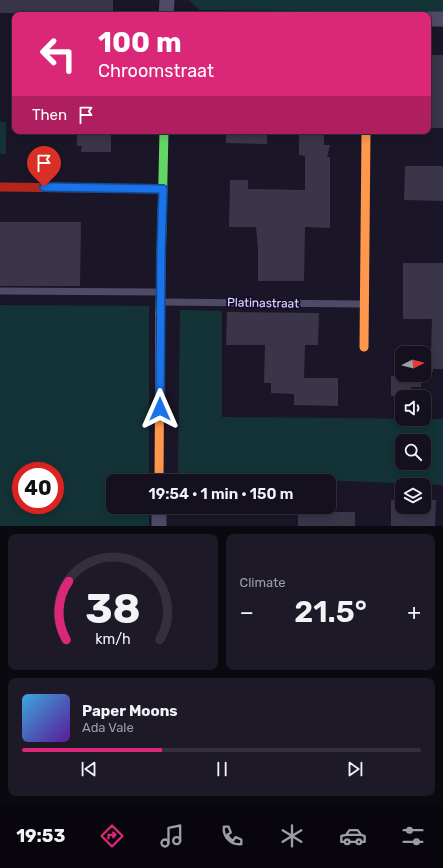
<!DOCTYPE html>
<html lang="en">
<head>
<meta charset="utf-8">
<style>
	body { margin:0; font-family:Rubik,sans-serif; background:#1d1926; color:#f1f3f6; height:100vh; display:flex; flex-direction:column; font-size:15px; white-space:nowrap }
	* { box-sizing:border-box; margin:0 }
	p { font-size:13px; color:#9d9da4 }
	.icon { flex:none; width:22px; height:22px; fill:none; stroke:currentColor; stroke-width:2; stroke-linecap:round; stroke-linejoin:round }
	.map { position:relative; height:526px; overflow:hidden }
	.sheet { display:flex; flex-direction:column; gap:8px; padding:8px; background:#0b0910; flex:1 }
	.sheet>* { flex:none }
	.guide { position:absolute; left:12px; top:12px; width:419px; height:122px; border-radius:8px; box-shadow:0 2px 10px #0003,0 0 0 1px #33303b; background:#db2777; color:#fff; overflow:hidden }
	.needle { width:26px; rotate:84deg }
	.controls { position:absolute; left:395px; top:346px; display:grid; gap:8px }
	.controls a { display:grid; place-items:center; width:36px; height:36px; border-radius:8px; background:#14101d; box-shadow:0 2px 10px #0003,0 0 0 1px #33303b; font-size:20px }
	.speed { position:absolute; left:12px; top:462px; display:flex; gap:8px; font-size:20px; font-weight:700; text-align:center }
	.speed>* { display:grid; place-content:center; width:52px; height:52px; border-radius:50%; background:#14101d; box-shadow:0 2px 10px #0003,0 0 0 1px #33303b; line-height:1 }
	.speed .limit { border:6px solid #d22; background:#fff; color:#111 }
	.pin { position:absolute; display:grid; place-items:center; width:34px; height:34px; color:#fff; margin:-41px -17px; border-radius:50% 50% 50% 0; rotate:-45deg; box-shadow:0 0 4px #0007 }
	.pin .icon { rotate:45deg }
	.me { position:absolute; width:44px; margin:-22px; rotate:0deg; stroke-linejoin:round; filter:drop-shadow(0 0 3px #0008) }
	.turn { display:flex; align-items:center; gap:14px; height:84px; padding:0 20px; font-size:18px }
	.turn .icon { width:52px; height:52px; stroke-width:2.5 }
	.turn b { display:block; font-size:28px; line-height:34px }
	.then { display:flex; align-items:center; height:38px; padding:0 20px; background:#0003; gap:8px; font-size:15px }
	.big { font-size:30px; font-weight:600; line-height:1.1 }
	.sheet .widget { flex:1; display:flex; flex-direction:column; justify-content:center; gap:6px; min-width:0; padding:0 14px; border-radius:8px; background:#1d1926 }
	.sheet .dial { align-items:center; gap:0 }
	.dial svg { height:104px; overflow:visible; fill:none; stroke:#33303b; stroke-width:7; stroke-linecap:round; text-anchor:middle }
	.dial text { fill:#f1f3f6; stroke:none }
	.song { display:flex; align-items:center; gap:12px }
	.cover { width:48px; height:48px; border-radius:6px; background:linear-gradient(135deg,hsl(200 70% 55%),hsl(270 70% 35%)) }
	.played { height:4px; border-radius:2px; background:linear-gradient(90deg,#db2777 35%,#33303b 35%) }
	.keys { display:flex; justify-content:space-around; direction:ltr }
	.heat { display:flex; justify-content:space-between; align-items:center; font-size:22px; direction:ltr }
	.sheet .tiles { flex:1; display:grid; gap:8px; grid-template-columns:1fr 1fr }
	.widget:last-child { grid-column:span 2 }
	.trip { position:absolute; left:106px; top:474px; width:230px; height:40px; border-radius:8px; background:#14101d; box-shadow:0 2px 10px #0003,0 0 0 1px #33303b; font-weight:600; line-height:40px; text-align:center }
	.menu { display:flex; height:64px; justify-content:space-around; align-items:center; background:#08060c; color:#9d9da4 }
	.menu .icon { width:28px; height:28px }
	.menu .current { color:#db2777 }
	.menu b { font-size:18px; color:#f1f3f6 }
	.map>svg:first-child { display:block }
	.green { fill:#133337; fill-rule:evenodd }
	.building { fill:#3a3548 }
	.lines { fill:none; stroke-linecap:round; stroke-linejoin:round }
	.lane { stroke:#4e4b68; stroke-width:7 }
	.street { stroke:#4e4b68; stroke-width:15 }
	.fast { stroke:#63d668; stroke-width:9 }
	.slow { stroke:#ff974d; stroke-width:9 }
	.jam { stroke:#b3261e; stroke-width:9 }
	.route-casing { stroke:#114b97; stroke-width:10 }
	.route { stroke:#1a73e8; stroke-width:7 }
	.labels { text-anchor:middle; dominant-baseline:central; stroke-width:4; stroke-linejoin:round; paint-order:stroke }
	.street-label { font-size:12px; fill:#e3ddff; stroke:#170f2e }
</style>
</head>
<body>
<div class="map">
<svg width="443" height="526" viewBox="0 0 443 526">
	<rect width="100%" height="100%" fill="#1a1627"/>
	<g class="green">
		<path d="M189,0H443V12L199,10Z"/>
		<rect x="0" y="122" width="6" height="32"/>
		<path d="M0,305L149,306V481H113V507H149V526H0ZM21,471H55V505H21Z"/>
		<path d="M180,310L222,311V417L443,419V485L178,474ZM402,441H424V463H402Z"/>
	</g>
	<g class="building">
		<path d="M0,0H113V14H107L106,15H21V13H0Z"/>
		<rect x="428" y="55" width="15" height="73"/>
		<path d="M77,131H111V152H81L82,146H77Z"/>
		<path d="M226,131H267V144L226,143Z"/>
		<path d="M303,131H324V145H330L327,157H330V228L305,227L304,281H258V250L256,227H229L230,180H248V189L305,190V156L299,155V135H303Z"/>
		<path d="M405,166H443V201L404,200Z"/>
		<path d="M0,222H81L80,286H0Z"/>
		<path d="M403,263H443V369H433V372H424V353H414L431,352L432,319H403Z"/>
		<path d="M227,312L319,313L318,345H305L304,378H338V406L294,405V394L271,393V383H264L265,345H226Z"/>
		<path d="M401,367L402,375H421V387H411V396H391V376H400Z"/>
		<path d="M391,500H402V507H424V500H436L435,526H391Z"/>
		<rect x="298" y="512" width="57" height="14"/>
	</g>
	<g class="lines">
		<g class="lane">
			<path d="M0,291L159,292"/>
			<path d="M163,302L362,304"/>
		</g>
		<g class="street">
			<path d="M166,15L167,0"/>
			<path d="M428,19H443"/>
			<path d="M159,526V507"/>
		</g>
		<path class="fast" d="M160,313L164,131"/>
		<g class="slow">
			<path d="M364,347L366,131"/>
			<path d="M159,481L160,313"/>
		</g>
		<path class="jam" d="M0,187L163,189"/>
	</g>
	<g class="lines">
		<g class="route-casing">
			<path id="route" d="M44,187L163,189L161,252L160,409"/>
		</g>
		<use href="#route" class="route"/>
	</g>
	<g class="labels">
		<g class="street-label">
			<text transform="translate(263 303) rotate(1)">Platinastraat</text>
		</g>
	</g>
</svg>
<div class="controls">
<a><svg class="needle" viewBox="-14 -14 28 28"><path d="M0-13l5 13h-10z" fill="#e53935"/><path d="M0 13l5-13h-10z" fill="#9d9da4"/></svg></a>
<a><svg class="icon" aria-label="sound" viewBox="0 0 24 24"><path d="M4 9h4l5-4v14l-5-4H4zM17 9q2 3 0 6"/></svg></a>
<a><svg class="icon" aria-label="search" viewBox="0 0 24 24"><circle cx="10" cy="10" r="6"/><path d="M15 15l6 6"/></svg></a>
<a><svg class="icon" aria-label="layers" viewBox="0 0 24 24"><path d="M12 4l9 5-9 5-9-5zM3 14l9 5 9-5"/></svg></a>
</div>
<div class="speed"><div class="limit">40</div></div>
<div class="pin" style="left:44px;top:187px;background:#d93025"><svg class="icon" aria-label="arrive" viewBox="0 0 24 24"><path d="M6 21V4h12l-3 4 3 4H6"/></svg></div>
<svg class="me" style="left:160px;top:409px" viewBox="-20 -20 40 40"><path d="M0-17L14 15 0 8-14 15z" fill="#1a73e8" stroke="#fff" stroke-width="4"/></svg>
<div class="trip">19:54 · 1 min · 150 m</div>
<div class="guide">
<div class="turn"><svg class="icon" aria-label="left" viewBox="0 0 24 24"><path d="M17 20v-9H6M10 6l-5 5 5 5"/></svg><div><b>100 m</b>Chroomstraat</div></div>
<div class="then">Then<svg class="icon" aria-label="arrive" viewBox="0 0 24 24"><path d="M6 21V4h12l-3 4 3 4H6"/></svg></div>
</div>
</div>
<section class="sheet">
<div class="tiles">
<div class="widget dial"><svg viewBox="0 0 100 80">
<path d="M14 69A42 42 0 1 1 86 69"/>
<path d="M14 69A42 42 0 0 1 16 24" stroke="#db2777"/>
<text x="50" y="56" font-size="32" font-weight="700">38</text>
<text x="50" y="72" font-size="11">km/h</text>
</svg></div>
<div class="widget"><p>Climate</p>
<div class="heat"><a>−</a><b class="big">21.5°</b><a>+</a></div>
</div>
<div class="widget">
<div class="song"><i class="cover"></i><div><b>Paper Moons</b><p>Ada Vale</p></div></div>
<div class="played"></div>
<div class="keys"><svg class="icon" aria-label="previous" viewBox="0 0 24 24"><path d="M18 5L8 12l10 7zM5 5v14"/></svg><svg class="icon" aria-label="pause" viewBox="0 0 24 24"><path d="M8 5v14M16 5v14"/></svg><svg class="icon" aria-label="next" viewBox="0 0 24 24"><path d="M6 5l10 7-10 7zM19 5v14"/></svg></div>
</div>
</div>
</section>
<nav class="menu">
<b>19:53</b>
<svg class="icon current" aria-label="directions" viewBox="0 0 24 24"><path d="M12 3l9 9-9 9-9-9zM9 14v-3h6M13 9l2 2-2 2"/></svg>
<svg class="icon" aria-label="music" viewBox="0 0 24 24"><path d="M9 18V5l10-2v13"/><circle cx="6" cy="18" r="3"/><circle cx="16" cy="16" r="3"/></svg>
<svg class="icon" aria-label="phone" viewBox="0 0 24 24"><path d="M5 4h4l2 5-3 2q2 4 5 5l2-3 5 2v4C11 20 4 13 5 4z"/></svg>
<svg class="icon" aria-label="climate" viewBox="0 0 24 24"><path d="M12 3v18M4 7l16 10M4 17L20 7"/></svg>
<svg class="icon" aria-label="car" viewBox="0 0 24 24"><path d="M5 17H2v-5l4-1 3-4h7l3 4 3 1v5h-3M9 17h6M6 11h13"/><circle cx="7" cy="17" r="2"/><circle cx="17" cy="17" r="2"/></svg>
<svg class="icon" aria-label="filters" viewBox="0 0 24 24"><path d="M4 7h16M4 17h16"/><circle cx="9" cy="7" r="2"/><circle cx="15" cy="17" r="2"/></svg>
</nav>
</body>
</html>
